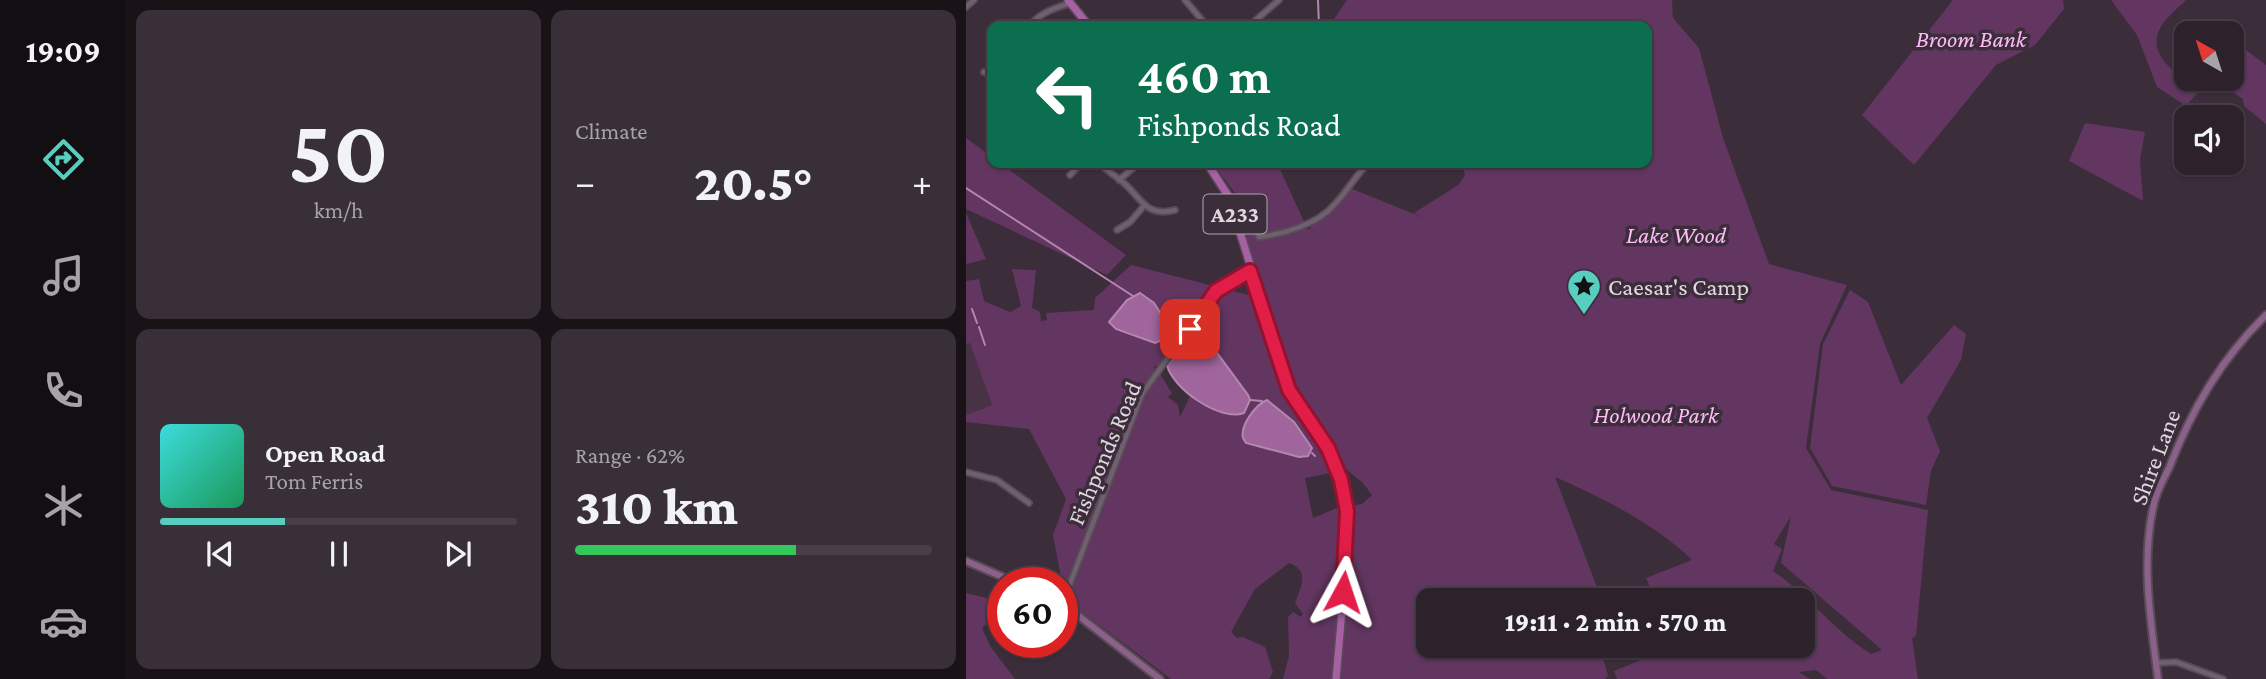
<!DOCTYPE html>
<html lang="en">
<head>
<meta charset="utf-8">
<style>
	body { margin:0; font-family:"Crimson Pro",serif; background:#392f38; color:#f1f3f6; height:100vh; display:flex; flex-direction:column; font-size:26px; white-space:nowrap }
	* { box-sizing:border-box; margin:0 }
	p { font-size:23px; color:#a7a4a9 }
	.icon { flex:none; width:38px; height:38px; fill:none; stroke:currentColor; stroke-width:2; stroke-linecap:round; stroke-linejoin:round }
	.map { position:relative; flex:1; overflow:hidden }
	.panel { display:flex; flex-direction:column; gap:10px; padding:10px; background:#191318; width:840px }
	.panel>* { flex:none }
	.hud { position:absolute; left:21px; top:21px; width:665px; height:147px; border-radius:14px; box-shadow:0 2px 5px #0004,0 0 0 2px #483f48; background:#0b6e4f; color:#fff; overflow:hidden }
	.needle { width:46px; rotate:321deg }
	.buttons { position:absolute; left:1208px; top:21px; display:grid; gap:14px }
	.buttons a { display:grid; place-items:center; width:70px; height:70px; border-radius:14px; background:#2d222c; box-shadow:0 2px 5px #0004,0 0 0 2px #483f48; font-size:35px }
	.speed { position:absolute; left:21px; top:567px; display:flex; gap:14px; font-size:35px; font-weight:700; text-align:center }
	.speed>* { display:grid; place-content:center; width:91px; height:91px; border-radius:50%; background:#2d222c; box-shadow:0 2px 5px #0004,0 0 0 2px #483f48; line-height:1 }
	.speed .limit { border:10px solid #d22; background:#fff; color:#111 }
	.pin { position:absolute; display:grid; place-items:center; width:60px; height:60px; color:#fff; margin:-30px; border-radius:14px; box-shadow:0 4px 10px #0006 }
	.me { position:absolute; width:77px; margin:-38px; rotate:5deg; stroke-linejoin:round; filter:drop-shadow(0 0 5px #0008) }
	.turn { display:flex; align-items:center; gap:24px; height:147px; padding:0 35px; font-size:32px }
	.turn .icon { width:91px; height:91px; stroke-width:2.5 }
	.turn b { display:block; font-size:49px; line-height:60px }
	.big { font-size:52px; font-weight:800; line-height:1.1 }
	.panel .card { flex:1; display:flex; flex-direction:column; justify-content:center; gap:10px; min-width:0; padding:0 24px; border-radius:14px; background:#392f38 }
	.panel .dial { align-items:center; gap:0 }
	.dial b { font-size:91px; line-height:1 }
	.song { display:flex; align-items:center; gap:21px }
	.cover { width:84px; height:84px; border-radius:10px; background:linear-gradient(135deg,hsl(180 70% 55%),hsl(150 70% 35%)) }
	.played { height:7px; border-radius:4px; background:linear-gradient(90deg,#58cec0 35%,#483f48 35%) }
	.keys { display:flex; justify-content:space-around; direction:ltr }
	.heat { display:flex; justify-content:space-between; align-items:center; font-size:38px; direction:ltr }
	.charge { height:10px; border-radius:5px; background:linear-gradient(90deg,#34c759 62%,#483f48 0) }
	.panel .tiles { flex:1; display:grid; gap:10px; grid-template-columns:repeat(2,1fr) }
	.trip { position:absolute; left:450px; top:588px; width:399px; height:70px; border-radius:14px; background:#2d222c; box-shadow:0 2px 5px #0004,0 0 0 2px #483f48; font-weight:800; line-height:70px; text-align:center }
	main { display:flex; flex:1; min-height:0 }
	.dock { display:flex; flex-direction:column; width:126px; justify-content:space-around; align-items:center; background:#120e12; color:#a7a4a9 }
	.dock .icon { width:49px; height:49px }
	.dock .on { color:#58cec0 }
	.dock b { font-size:32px; color:#f1f3f6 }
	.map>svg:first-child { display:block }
	.built { fill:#483346 }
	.green { fill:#623660; fill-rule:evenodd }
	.water { fill:#a0659c; stroke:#b487b0; stroke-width:2 }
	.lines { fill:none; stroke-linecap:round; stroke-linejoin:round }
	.stream { stroke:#b487b0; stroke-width:2 }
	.street-casing { stroke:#584b57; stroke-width:8 }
	.secondary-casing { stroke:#584b57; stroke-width:10 }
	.primary-casing { stroke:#584b57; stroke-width:10 }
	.street { stroke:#705f6e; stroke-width:4.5 }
	.secondary { stroke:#8b6089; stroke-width:6 }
	.primary { stroke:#a761a3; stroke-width:7 }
	.route-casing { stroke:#92132f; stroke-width:18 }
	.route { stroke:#e11d48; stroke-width:12 }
	.labels { text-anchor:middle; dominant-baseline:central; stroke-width:7; stroke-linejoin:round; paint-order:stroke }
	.shield { fill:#3c2d3b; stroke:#b0a4ae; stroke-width:2 }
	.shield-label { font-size:23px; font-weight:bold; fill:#e1d7e0 }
	.park-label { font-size:24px; font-style:italic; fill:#febbf8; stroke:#3c2d3b }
	.poi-label { font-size:24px; fill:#e1d7e0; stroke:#3c2d3b; text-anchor:start }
	.street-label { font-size:24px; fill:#e1d7e0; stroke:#3c2d3b }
</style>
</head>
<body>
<main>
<nav class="dock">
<b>19:09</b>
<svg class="icon on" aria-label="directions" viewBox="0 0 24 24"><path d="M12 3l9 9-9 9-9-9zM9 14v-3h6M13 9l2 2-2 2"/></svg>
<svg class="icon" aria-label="music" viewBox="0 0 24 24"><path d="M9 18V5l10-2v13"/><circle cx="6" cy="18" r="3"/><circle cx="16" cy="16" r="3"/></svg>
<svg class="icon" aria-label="phone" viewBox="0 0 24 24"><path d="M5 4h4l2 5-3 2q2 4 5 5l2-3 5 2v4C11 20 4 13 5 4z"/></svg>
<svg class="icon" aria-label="climate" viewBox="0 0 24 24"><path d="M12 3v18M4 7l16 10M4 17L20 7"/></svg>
<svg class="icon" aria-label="car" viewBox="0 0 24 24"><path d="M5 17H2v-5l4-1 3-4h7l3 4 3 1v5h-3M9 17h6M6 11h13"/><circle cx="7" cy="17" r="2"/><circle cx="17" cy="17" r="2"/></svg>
</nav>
<section class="panel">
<div class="tiles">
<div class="card dial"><b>50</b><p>km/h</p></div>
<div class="card"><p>Climate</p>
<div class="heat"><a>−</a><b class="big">20.5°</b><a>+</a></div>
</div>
<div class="card">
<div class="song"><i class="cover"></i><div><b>Open Road</b><p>Tom Ferris</p></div></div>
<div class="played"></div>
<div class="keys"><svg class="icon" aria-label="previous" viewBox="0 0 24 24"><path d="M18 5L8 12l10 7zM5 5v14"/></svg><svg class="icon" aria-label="pause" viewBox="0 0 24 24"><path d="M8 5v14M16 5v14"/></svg><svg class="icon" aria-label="next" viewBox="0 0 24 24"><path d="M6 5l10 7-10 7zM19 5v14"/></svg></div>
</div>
<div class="card"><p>Range · 62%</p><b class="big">310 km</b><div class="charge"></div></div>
</div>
</section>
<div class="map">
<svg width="1300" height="679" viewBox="0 0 1300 679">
	<rect width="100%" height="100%" fill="#3c2d3b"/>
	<path class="built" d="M4,342L26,405L0,415V344Z"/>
	<g class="green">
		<path d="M381,0H706L707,18L733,48L757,138L803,264L881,285L854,344L840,448L865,490L962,510L950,636L946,638L952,679H861L850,670L833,672L844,679H651L648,671L709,646H836V600H689L680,578L726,560C691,525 635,497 589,477L631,587L613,588L612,600H462V646H610V652L638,661L642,676L639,679H317L323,656L322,617L327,612L335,617L337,614L329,603C335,587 344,570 323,563L289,589L265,632L271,638L277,637L299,647L307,672L303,679H205L100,600L102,591L97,588L87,535L100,499L63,429L0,422V415L26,405L4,343L0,344V281L13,279L18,301L44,312L55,306L46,269L70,270L66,308L74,312L75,321L81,320L80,313L128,310L129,298L165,265L291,297L269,193L246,163H311L342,230L384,188L458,218L448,213L492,185L499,176L496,163H681V26H363ZM221,329L230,330L243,342L278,390L273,415H261L224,396L214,417L212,405L202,397L206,393L194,374L184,385L190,372L188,367L195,364ZM301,400L328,422L346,448L333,457L280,443C279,425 283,409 301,400ZM375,465L397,483L406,495L396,504L371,508L347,518L339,478L365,473ZM825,516L815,563L916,650L905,654C868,631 843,595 807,571L816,549L808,544Z"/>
		<path d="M987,0H1097L1098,9L1069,45L1030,65L948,165L896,115Z"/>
		<path d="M1145,0H1220C1212,8 1202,16 1196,25C1177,55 1213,76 1235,89L1220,106L1191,87L1171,35Z"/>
		<path d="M1265,39L1300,65V124L1278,106L1277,99L1248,79H1265Z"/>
		<path d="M1119,123L1179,132L1174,159L1177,201L1103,161Z"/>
		<path d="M0,138L26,157V163H34L160,255L141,275L0,209Z"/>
		<path d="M0,213L20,259L1,264L0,263Z"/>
		<path d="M884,290L902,302L935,385L988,325L1000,334L995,360L961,418L974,451L965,471L960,505L866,486L844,448L857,344Z"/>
		<path d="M0,593L37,602V610L16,628L24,646L49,679H0Z"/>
	</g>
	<g class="water">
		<path d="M174,293L188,303L204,328L194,341L189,343L150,329L143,322L161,300Z"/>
		<path d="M230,329L243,342L282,395L284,400L278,413C254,422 206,388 201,365L225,332Z"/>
		<path d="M301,400L328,422L346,448L342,456L333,457L280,443L277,438C274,426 289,405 301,400Z"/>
	</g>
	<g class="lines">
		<g class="stream">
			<path d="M352,0L353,26"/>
			<path d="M0,188L167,296"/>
			<path d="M6,309L11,323"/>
			<path d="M13,327L19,345"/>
			<path d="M204,328L225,332"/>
			<path d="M284,400L296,401"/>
			<path d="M346,453L349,456"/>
		</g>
		<g class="street-casing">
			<g id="street">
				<path d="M219,0L241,26"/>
				<path d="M0,7L8,0"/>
				<path d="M64,26C72,13 90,8 104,3"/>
				<path d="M283,26L313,0"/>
				<path d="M18,72L26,74"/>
				<path d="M133,163C141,171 151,177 159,184C177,201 181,217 209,210"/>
				<path d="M104,175L115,163"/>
				<path d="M153,180L173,163"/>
				<path d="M268,211L286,210L293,237C318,234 352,224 368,205C381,192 390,174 403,163"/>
				<path d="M151,230L164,222L177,207"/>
				<path d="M0,472L31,480L63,503"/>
				<path d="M96,598L102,589L176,394L250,291L284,271"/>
				<path d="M1190,663L1210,662L1257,679"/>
			</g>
		</g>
		<g class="secondary-casing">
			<g id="secondary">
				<path d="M0,561L51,583"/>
				<path d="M96,603L194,679"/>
				<path d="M1192,679C1185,623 1175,564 1187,508C1189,494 1197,480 1203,468C1226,409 1255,359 1300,315"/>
			</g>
		</g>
		<g class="primary-casing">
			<g id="primary">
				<path d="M102,0L123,26"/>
				<path d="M241,163L263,197L323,389L362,448L375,480L381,511L382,542L370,679"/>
			</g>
		</g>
		<use href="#street" class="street"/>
		<use href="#secondary" class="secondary"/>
		<use href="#primary" class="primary"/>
	</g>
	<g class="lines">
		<g class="route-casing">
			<path id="route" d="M224,329L250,291L284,271L323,390L362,448L375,480L381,511L377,592"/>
		</g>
		<use href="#route" class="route"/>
	</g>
	<defs>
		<g id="sight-pin" transform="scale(1.75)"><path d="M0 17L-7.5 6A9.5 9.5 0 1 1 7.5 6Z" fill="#58cec0" stroke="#3c2d3b"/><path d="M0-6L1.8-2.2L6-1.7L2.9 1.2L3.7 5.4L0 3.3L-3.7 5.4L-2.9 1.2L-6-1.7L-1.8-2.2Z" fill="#111"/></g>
	</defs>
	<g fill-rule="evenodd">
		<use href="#sight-pin" x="618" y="286"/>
	</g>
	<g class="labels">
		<rect class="shield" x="237.5" y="194.5" width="63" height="39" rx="5"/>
		<g class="shield-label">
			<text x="269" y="214">A233</text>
		</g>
		<g class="park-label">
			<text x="1005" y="38">Broom Bank</text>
			<text x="710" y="234">Lake Wood</text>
			<text x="690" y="414">Holwood Park</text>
		</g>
		<g class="poi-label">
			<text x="642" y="286">Caesar's Camp</text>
		</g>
		<g class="street-label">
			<text transform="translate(138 453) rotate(-67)">Fishponds Road</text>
			<text transform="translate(1189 457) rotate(-69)">Shire Lane</text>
		</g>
	</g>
</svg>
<div class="buttons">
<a><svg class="needle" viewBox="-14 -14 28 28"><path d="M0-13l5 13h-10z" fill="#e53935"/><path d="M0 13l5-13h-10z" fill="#a7a4a9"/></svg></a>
<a><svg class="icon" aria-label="sound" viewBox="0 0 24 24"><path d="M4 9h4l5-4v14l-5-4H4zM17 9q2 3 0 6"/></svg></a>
</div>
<div class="speed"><div class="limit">60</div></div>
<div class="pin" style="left:224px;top:329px;background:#d93025"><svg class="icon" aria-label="arrive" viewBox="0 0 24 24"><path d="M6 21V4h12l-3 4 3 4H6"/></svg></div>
<svg class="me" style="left:377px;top:592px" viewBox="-20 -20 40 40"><path d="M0-17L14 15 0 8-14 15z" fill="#e11d48" stroke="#fff" stroke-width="4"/></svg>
<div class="trip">19:11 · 2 min · 570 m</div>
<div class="hud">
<div class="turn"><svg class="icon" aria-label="left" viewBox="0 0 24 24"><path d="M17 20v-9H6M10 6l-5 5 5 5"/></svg><div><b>460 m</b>Fishponds Road</div></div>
</div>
</div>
</main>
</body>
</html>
